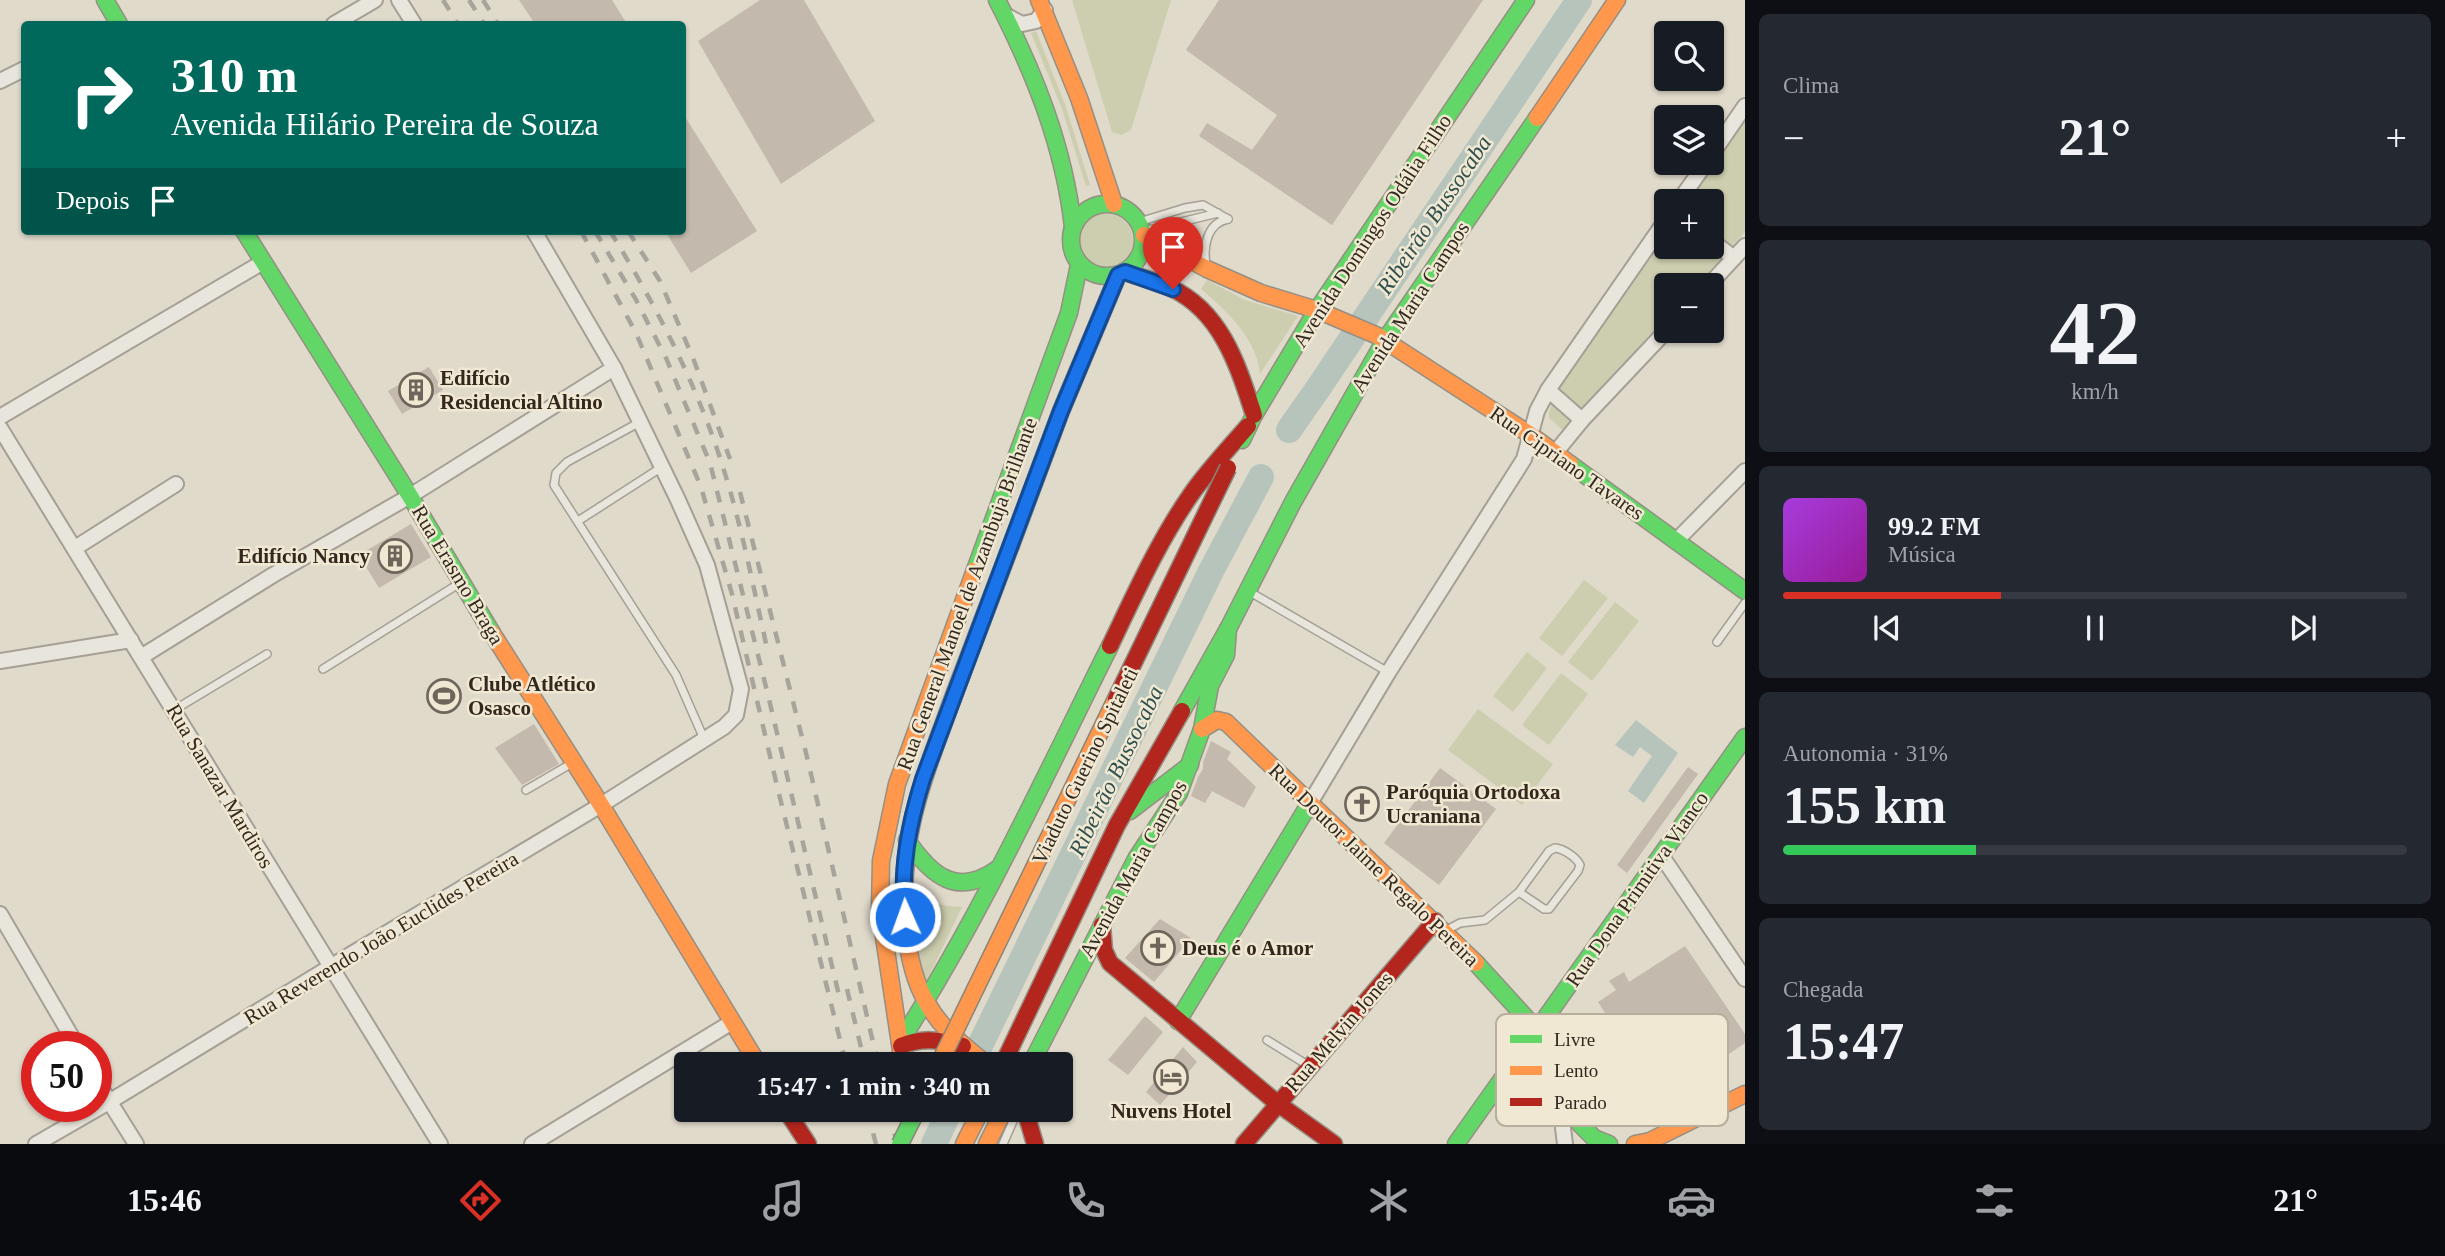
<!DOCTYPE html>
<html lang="pt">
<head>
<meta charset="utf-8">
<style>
	body { margin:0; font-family:"Times New Roman",serif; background:#242831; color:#f1f3f6; height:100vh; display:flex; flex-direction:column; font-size:26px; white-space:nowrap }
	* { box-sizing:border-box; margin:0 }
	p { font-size:23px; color:#9ea1a6 }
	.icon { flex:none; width:38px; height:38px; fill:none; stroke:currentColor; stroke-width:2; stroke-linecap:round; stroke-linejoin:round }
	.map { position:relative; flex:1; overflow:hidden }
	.panel { display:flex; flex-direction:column; gap:14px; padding:14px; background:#0d0f14; width:700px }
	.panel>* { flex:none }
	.hud { position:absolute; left:21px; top:21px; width:665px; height:214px; border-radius:7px; box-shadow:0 2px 5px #0004; background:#00695c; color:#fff; overflow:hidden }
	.buttons { position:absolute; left:1654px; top:21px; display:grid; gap:14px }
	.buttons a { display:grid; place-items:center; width:70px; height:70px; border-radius:7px; background:#171b24; box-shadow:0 2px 5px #0004; font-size:35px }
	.speed { position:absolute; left:21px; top:1031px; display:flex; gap:14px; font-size:35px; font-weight:700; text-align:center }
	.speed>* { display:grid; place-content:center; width:91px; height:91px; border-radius:50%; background:#171b24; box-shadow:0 2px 5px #0004; line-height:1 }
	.speed .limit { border:10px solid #d22; background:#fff; color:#111 }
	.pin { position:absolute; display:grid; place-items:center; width:60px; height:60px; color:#fff; margin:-72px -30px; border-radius:50% 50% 50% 0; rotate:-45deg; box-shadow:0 0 7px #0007 }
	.pin .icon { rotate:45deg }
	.me { position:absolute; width:77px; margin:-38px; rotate:358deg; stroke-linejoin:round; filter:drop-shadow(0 0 5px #0008) }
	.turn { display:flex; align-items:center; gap:24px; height:147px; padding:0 35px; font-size:32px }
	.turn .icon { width:91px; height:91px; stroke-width:2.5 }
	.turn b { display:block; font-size:49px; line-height:60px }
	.then { display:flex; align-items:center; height:66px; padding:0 35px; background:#0003; gap:14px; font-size:26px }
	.big { font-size:52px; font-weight:700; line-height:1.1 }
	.panel .card { flex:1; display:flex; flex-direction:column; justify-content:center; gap:10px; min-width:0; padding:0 24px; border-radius:10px; background:#242831 }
	.panel .dial { align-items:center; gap:0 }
	.dial b { font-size:91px; line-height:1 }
	.song { display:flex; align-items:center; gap:21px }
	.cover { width:84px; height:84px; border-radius:10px; background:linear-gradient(135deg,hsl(280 70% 55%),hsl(300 70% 35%)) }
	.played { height:7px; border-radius:4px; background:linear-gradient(90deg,#d93025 35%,#363941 35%) }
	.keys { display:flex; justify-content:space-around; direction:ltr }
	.heat { display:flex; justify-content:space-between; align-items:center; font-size:38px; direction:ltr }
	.charge { height:10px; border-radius:5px; background:linear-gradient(90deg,#34c759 31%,#363941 0) }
	.trip { position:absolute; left:674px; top:1052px; width:399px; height:70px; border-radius:7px; background:#171b24; box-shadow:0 2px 5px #0004; font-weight:700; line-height:70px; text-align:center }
	.tabs { display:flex; height:112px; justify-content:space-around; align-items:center; background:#090b0e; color:#9ea1a6 }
	.tabs .icon { width:49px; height:49px }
	.tabs .active { color:#d93025 }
	.tabs b { font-size:32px; color:#f1f3f6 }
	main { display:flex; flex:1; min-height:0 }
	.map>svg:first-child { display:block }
	.green { fill:#cdceaf }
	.water { fill:#b6c4bc }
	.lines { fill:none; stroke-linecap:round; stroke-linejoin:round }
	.river { stroke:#b6c4bc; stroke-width:26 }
	.building { fill:#c3b9ac }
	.lane-casing { stroke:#a59f95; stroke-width:10 }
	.street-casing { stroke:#a59f95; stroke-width:18 }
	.fast-casing { stroke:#958f84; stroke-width:19 }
	.slow-casing { stroke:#958f84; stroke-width:19 }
	.jam-casing { stroke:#958f84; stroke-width:19 }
	.lane { stroke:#e8e5dc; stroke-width:7 }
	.street { stroke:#e8e5dc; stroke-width:14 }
	.fast { stroke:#63d668; stroke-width:16 }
	.slow { stroke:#ff974d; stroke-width:16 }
	.jam { stroke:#b3261e; stroke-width:16 }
	.rail { stroke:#a8a49c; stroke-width:4.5; stroke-dasharray:12 12; stroke-linecap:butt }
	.fast-bridge-casing { stroke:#8a857b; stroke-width:19; stroke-linecap:butt }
	.slow-bridge-casing { stroke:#8a857b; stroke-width:19; stroke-linecap:butt }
	.jam-bridge-casing { stroke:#8a857b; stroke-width:19; stroke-linecap:butt }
	.fast-bridge { stroke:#63d668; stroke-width:16 }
	.slow-bridge { stroke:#ff974d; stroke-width:16 }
	.jam-bridge { stroke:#b3261e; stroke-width:16 }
	.route-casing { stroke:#114b97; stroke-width:18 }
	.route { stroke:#1a73e8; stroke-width:12 }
	.labels { text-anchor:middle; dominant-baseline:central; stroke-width:5; stroke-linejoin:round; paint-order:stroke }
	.street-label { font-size:21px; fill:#32281e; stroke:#f0e8d2 }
	.poi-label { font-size:21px; font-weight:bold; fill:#32281e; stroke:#f0e8d2; text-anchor:start }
	.water-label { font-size:23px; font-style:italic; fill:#2f504f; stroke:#f0e8d2 }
	.key { fill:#f0e8d2; stroke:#b7ae9c; stroke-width:2 }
	.key-label { font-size:19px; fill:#32281e }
</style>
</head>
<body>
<main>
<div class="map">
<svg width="1745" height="1144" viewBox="0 0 1745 1144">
	<rect width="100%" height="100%" fill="#e0dacb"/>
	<g class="green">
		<path d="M1072,0H1171L1131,130L1121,135L1112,132Z"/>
		<path d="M1036,31L1066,107L1090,185L1086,186L1062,109L1031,33Z"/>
		<path d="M1745,121V232L1697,285H1666V318L1579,410L1563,430L1549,418C1547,387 1643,267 1666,235V247H1712V201H1690Z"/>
		<circle cx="1105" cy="241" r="28"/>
		<path d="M1207,280L1245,300L1298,316L1260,374C1257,339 1227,311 1201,289Z"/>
		<path d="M1584,580L1608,598L1562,656L1539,638Z"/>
		<path d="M1615,602L1639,621L1592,681L1568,662Z"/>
		<path d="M1527,652L1547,668L1513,712L1493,696Z"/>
		<path d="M1561,673L1588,694L1549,745L1522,725Z"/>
		<path d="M1478,709L1553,764L1522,805L1448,750Z"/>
		<path d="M912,890C929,903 941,906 962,907L927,980L921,967Z"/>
	</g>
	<path class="water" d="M1636,720L1678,753L1644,803L1628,791L1652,756L1640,747L1633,757L1615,745Z"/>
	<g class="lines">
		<g class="river">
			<path d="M1289,430L1319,387L1579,0"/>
			<path d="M971,1064L1211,571L1261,477"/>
			<path d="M934,1144L950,1110"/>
		</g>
	</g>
	<g class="building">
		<path d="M519,0H612L627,24H535Z"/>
		<path d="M760,0H804L875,121L781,184L698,41Z"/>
		<path d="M1219,0H1483L1332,225L1199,136L1207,123L1252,150L1277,115L1186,50Z"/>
		<path d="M682,112L757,231L691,273L665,231H682Z"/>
		<path d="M429,367L443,390L402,414L388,391Z"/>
		<path d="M411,524L431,557L379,588L359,555Z"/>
		<path d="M534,724L559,764L522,785L495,748Z"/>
		<path d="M1211,741L1231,752L1227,759L1256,787L1244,808L1212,791L1205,803L1191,796L1198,777L1203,769V762Z"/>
		<path d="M1688,767L1698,774L1627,873L1617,865Z"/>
		<path d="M1440,768L1496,809L1439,885L1384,843Z"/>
		<path d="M1357,789L1377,806L1367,818L1347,801Z"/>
		<path d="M1160,919L1191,938L1154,982L1125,958Z"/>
		<path d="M1685,946L1745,1034V1043L1661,1100L1598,1002L1616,990L1609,981L1624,972L1629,982Z"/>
		<path d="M1145,1016L1163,1032L1128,1075L1108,1060Z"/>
		<path d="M1183,1047L1197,1062L1160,1105L1146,1092Z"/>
	</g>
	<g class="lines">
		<g class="lane-casing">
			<g id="lane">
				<path d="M1139,222L1185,208L1203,205L1228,219"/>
				<path d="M1144,231L1218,213"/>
				<path d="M1206,265C1203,246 1207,223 1228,219"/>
				<path d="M640,422L567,462L556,473L554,485L676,675L704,739"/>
				<path d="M578,521L662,467"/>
				<path d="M1250,592L1388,672"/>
				<path d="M1717,642L1745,603"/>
				<path d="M323,669L460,583"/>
				<path d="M174,710L267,654"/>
				<path d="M526,790L574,762"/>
				<path d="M1445,931L1460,923L1485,920L1519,892L1549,851L1555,848C1564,849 1576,857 1580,865L1578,871L1549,909H1544L1519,892"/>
				<path d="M1267,1040L1309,1066"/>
				<path d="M1003,1144L1014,1119L1016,1110"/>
			</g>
		</g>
		<g class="street-casing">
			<g id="street">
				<path d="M399,0L414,24"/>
				<path d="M1005,15L1022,24L1036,21L1045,10"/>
				<path d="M334,24L375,0"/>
				<path d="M0,81L24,69"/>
				<path d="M1712,154L1745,106"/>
				<path d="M1679,201L1706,163"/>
				<path d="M1712,241L1734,258"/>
				<path d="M1709,285L1745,246"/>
				<path d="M1548,390L1582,420"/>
				<path d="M0,417L263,262"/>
				<path d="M0,428L440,1144"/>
				<path d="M1555,453L1582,420L1666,331"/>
				<path d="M1676,541L1745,471"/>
				<path d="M75,548L176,484"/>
				<path d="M141,657L273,575L410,496L614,368"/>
				<path d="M0,661L131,640"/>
				<path d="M1310,803L1388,673L1524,459L1537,411L1548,390L1666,220"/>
				<path d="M1661,855L1745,979"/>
				<path d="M0,914L77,1046"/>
				<path d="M96,1080L136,1144"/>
				<path d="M1563,1097V1128L1565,1144"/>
				<path d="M36,1144L109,1102L350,955L601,805L724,727L736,715L741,689L707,565L678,500L614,368L534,231"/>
				<path d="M532,1144L732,1022"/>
			</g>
		</g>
		<g class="fast-casing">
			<g id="fast">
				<path d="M105,0L119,24"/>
				<path d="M997,0C1034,72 1064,146 1073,227"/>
				<circle cx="1107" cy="240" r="36"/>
				<path d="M244,231L410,496L492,633"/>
				<path d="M1242,440L1254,415L1317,310L1526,0"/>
				<path d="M1570,464L1745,591"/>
				<path d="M1011,545L1061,411L1118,275"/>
				<path d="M975,570L1069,313L1079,265"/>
				<path d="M1182,711L1228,629L1293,502L1385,340L1537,118"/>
				<path d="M1130,811L1190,765"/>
				<path d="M907,840C932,877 958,898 999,868"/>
				<path d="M1476,963L1537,1030L1563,1095L1580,1124L1594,1138L1609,1144"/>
				<path d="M1178,1021L1310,803"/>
				<path d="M900,1042C981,916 1043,780 1110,646"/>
				<path d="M1031,1064L1136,859L1179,793L1202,729L1210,686L1226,655L1228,629"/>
				<path d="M1456,1144L1745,737"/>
			</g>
		</g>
		<g class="slow-casing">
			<g id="slow">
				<path d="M1039,0L1079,98L1114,204"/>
				<path d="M1537,118L1617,0"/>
				<path d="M1144,235L1207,269L1261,293L1317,310L1378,336L1529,434L1570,464"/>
				<path d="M492,633L601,805L758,1064"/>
				<path d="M1202,729L1217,720L1226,722L1476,963"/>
				<path d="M903,1064L880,910L881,861L897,784L975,570"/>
				<path d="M986,1064C964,1045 941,1029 927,1003C914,981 908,953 906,927C897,836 924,778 954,695C973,645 992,595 1011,545"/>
				<path d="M964,1144L981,1110"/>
				<path d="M987,1144L1004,1110"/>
				<path d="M1635,1144L1650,1141L1745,1094"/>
			</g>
		</g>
		<g class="jam-casing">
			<g id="jam">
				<path d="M1125,272C1140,277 1156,281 1171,288C1222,312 1238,366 1254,415"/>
				<path d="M1110,646C1135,594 1159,540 1192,493C1209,469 1229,448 1248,426"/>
				<path d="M1102,925L1104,950L1110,963L1277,1103L1334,1144"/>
				<path d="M901,1046C923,1037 940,1040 963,1046"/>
				<path d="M1003,1064L1117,825L1182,711"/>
				<path d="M786,1110L808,1144"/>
				<path d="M1025,1110L1035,1144"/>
				<path d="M1244,1144L1435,921"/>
			</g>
		</g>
		<use href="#lane" class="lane"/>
		<use href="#street" class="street"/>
		<use href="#fast" class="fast"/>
		<use href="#slow" class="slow"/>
		<use href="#jam" class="jam"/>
		<g class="rail">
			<path d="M443,0L458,24"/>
			<path d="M469,0L484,24"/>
			<path d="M483,0L498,24"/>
			<path d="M581,231L636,333L701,487L732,594L778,790L846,1064"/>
			<path d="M595,231L635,298L666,358L710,463L768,695L841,1004"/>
			<path d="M610,231C652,299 690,371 716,446C739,512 752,581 767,648"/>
			<path d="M628,231L660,281L693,358L730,459"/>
			<path d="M740,492L807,757L878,1064"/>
			<path d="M847,989L865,1064"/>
			<path d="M867,1110L876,1144"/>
			<path d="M889,1110L897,1144"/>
		</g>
		<g class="fast-bridge-casing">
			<path id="fast-bridge" d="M900,1144L917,1110"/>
		</g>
		<g class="slow-bridge-casing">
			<path id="slow-bridge" d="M939,1064L1116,699"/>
		</g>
		<g class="jam-bridge-casing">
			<path id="jam-bridge" d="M1116,699L1228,468"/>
		</g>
		<use href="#fast-bridge" class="fast-bridge"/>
		<use href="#slow-bridge" class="slow-bridge"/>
		<use href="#jam-bridge" class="jam-bridge"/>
	</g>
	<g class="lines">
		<g class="route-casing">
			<path id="route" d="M905,917C900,869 909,824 923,779L1061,411L1118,275L1125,272L1173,289"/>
		</g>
		<use href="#route" class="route"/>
	</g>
	<defs>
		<g id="building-ring" transform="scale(1.75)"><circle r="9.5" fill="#f0e8d2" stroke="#6f665b" stroke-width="1.5"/><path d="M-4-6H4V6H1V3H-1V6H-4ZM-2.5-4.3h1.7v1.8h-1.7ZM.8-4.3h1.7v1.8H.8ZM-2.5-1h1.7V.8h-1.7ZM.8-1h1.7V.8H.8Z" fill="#6f665b"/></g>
		<g id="stadium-ring" transform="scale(1.75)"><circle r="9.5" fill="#f0e8d2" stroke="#6f665b" stroke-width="1.5"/><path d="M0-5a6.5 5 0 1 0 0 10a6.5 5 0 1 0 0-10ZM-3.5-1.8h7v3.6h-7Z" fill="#6f665b"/></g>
		<g id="church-ring" transform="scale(1.75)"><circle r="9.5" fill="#f0e8d2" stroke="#6f665b" stroke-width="1.5"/><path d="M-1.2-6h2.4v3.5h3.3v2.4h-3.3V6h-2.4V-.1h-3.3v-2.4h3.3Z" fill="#6f665b"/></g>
		<g id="hotel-ring" transform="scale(1.75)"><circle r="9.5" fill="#f0e8d2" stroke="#6f665b" stroke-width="1.5"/><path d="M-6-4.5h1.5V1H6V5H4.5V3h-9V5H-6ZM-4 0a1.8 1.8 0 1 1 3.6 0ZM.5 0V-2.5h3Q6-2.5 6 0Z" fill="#6f665b"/></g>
	</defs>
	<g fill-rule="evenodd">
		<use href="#building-ring" x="416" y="390"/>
		<use href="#building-ring" x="395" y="556"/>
		<use href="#stadium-ring" x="444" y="696"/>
		<use href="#church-ring" x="1362" y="804"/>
		<use href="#church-ring" x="1158" y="948"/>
		<use href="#hotel-ring" x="1171" y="1077"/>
	</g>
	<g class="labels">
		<g class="street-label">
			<text transform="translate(1372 231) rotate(-57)">Avenida Domingos Odália Filho</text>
			<text transform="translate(1410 307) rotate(-57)">Avenida Maria Campos</text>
			<text transform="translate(1567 463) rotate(35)">Rua Cipriano Tavares</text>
			<text transform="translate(458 575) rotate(59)">Rua Erasmo Braga</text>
			<text transform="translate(967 594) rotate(-70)">Rua General Manoel de Azambuja Brilhante</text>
			<text transform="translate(1085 766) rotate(-64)">Viaduto Guerino Spitaleti</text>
			<text transform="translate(220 786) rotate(59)">Rua Sanazar Mardiros</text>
			<text transform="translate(1374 865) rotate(44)">Rua Doutor Jaime Regalo Pereira</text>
			<text transform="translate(1133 869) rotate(-61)">Avenida Maria Campos</text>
			<text transform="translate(1637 889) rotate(-55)">Rua Dona Primitiva Vianco</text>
			<text transform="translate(381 938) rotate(-31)">Rua Reverendo João Euclides Pereira</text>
			<text transform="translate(1339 1032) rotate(-49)">Rua Melvin Jones</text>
		</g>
		<g class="poi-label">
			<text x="440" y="378">Edifício<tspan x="440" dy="24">Residencial Altino</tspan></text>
			<text x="370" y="556" text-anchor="end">Edifício Nancy</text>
			<text x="468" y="684">Clube Atlético<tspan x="468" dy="24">Osasco</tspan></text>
			<text x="1386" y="792">Paróquia Ortodoxa<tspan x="1386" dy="24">Ucraniana</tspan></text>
			<text x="1182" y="948">Deus é o Amor</text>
			<text x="1171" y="1111" text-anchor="middle">Nuvens Hotel</text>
		</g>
		<g class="water-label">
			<text transform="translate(1434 215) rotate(-56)">Ribeirão Bussocaba</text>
			<text transform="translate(1116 771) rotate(-64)">Ribeirão Bussocaba</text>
		</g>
	</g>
	<rect x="1496" y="1014" width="232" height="112" rx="10" class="key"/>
	<rect x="1510" y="1035" width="32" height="8" fill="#63d668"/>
	<rect x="1510" y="1066" width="32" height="9" fill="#ff974d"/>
	<rect x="1510" y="1098" width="32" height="8" fill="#b3261e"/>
	<g class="key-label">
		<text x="1554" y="1046">Livre</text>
		<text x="1554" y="1077">Lento</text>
		<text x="1554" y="1109">Parado</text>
	</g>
</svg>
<div class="buttons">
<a><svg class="icon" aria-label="search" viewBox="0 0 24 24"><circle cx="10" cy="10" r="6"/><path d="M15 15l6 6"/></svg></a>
<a><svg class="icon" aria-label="layers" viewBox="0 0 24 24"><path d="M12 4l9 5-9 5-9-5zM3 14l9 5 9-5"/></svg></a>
<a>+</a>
<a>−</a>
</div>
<div class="speed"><div class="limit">50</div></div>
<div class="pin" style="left:1173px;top:289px;background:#d93025"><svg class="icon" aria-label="arrive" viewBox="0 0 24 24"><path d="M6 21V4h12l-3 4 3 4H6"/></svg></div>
<svg class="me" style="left:905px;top:917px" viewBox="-20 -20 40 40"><circle r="17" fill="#1a73e8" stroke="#fff" stroke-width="3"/><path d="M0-11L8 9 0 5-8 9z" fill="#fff"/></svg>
<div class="trip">15:47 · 1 min · 340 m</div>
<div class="hud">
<div class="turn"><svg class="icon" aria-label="right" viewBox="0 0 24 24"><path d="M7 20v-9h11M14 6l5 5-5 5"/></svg><div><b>310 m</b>Avenida Hilário Pereira de Souza</div></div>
<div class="then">Depois<svg class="icon" aria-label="arrive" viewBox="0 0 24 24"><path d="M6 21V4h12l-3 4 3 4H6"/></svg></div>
</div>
</div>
<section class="panel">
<div class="card"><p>Clima</p>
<div class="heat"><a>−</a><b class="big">21°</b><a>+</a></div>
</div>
<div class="card dial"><b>42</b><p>km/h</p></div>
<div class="card">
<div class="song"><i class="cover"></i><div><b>99.2 FM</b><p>Música</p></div></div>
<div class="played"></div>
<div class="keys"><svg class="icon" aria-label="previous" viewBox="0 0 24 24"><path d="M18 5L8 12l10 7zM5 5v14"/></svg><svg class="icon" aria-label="pause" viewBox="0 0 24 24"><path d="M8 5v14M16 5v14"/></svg><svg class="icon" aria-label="next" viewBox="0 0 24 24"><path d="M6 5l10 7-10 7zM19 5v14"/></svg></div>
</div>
<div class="card"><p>Autonomia · 31%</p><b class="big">155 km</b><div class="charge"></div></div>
<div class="card"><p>Chegada</p><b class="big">15:47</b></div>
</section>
</main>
<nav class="tabs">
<b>15:46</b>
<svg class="icon active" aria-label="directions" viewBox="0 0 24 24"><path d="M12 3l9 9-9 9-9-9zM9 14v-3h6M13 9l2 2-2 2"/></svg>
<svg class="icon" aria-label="music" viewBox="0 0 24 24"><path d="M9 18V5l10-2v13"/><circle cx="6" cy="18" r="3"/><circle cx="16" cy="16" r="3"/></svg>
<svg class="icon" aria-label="phone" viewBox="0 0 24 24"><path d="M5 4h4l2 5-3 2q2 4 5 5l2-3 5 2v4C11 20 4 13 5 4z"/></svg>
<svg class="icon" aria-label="climate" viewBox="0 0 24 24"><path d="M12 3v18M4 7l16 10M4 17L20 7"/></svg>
<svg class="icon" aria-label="car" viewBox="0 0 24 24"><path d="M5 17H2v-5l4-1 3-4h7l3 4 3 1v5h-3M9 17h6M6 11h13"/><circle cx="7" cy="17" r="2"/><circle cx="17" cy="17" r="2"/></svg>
<svg class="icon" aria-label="filters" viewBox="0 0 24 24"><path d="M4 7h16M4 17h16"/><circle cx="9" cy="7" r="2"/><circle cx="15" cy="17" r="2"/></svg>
<b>21°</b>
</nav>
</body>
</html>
